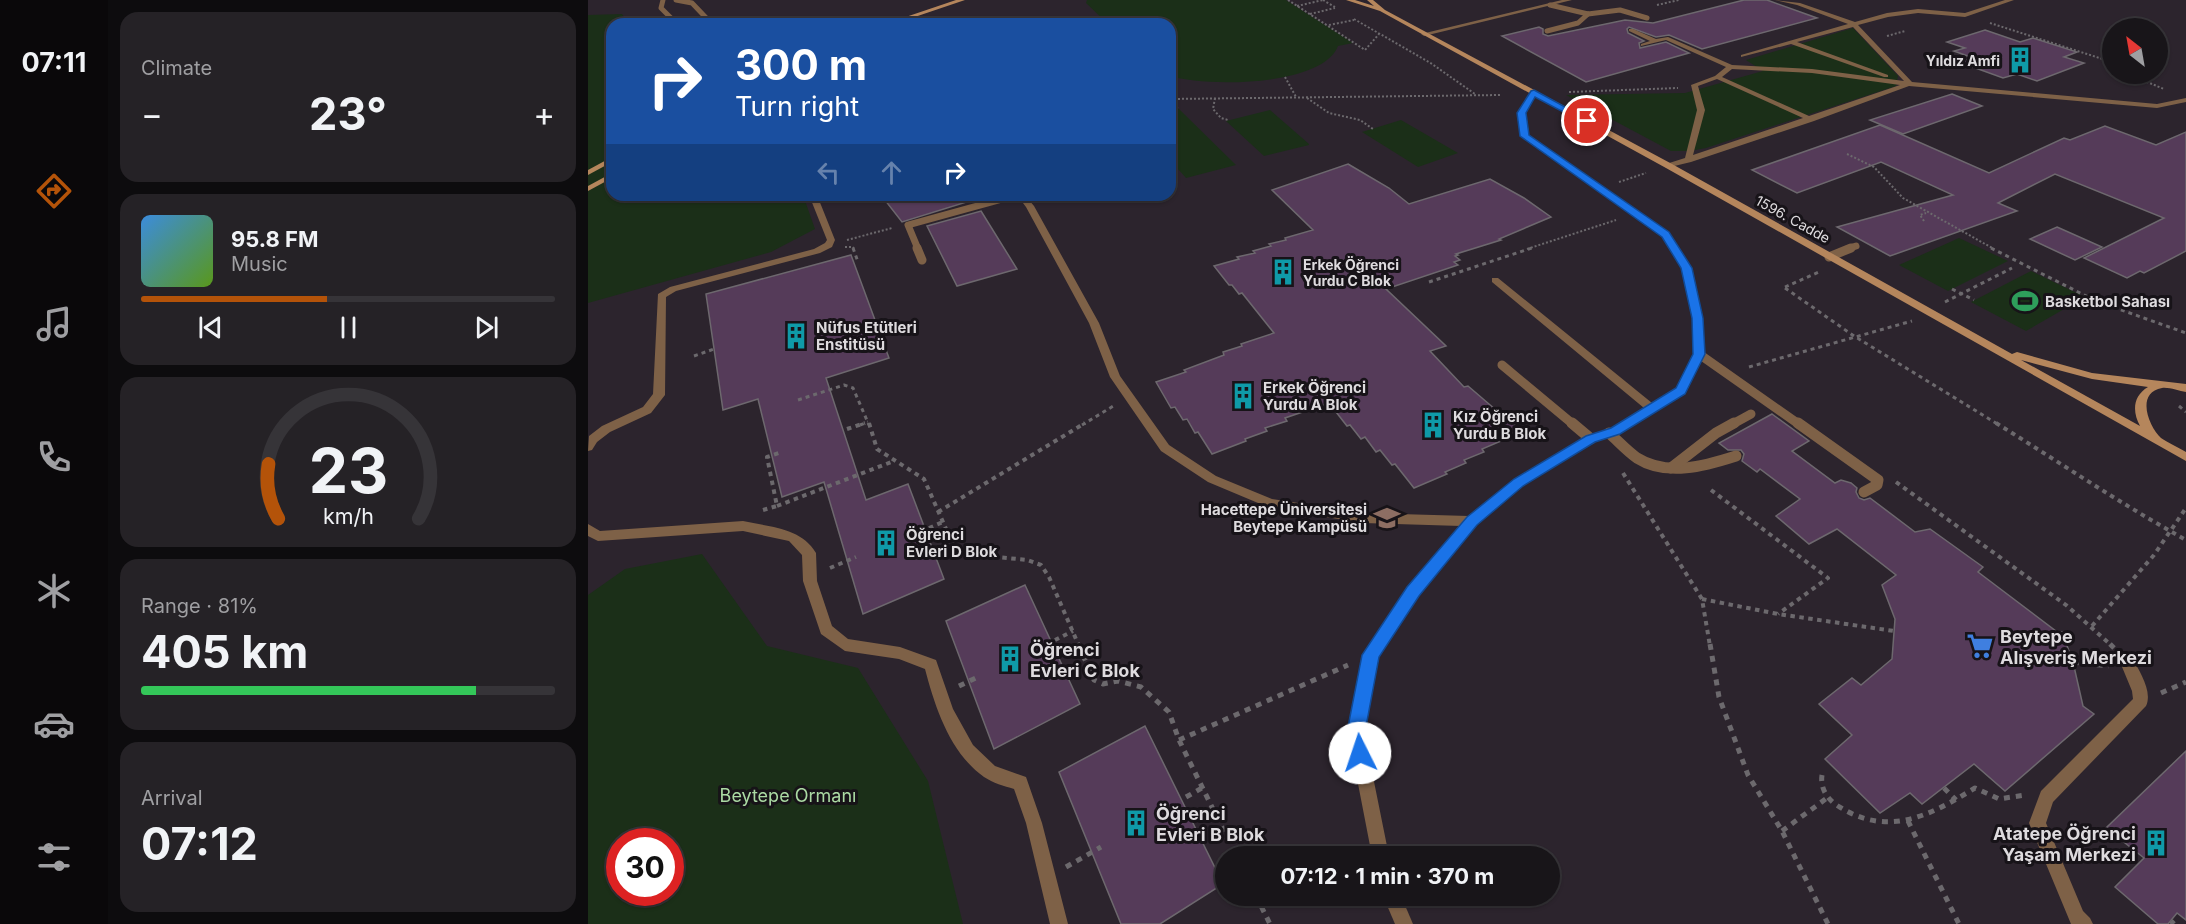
<!DOCTYPE html>
<html lang="en">
<head>
<meta charset="utf-8">
<style>
	body { margin:0; font-family:Inter,sans-serif; background:#252226; color:#f1f3f6; height:100vh; display:flex; flex-direction:column; font-size:22px; white-space:nowrap }
	* { box-sizing:border-box; margin:0 }
	p { font-size:20px; color:#9f9fa2 }
	.icon { flex:none; width:33px; height:33px; fill:none; stroke:currentColor; stroke-width:2; stroke-linecap:round; stroke-linejoin:round }
	.map { position:relative; flex:1; overflow:hidden }
	.drawer { display:flex; flex-direction:column; gap:12px; padding:12px; background:#0d0c0e; width:480px }
	.drawer>* { flex:none }
	.guide { position:absolute; left:18px; top:18px; width:570px; height:183px; border-radius:18px; box-shadow:0 2px 4px #0004,0 0 0 2px #363438; background:#1a4fa0; color:#fff; overflow:hidden }
	.needle { width:39px; rotate:329deg }
	.tools { position:absolute; left:1514px; top:18px; display:grid; gap:12px }
	.tools a { display:grid; place-items:center; width:66px; height:66px; border-radius:50%; background:#181519; box-shadow:0 2px 4px #0004,0 0 0 2px #363438; font-size:30px }
	.speed { position:absolute; left:18px; top:828px; display:flex; gap:12px; font-size:30px; font-weight:700; text-align:center }
	.speed>* { display:grid; place-content:center; width:78px; height:78px; border-radius:50%; background:#181519; box-shadow:0 2px 4px #0004,0 0 0 2px #363438; line-height:1 }
	.speed .limit { border:9px solid #d22; background:#fff; color:#111 }
	.pin { position:absolute; display:grid; place-items:center; width:51px; height:51px; color:#fff; margin:-26px; border:3px solid #fff; border-radius:50%; box-shadow:0 2px 6px #0007 }
	.me { position:absolute; width:66px; margin:-33px; rotate:356deg; stroke-linejoin:round; filter:drop-shadow(0 0 4px #0008) }
	.turn { display:flex; align-items:center; gap:21px; height:126px; padding:0 30px; font-size:27px }
	.turn .icon { width:78px; height:78px; stroke-width:2.5 }
	.turn b { display:block; font-size:42px; line-height:51px }
	.lanes { display:flex; align-items:center; height:57px; padding:0 30px; background:#0003; justify-content:center; gap:30px; direction:ltr }
	.lanes .off { opacity:.35 }
	.big { font-size:45px; font-weight:700; line-height:1.1 }
	.drawer .widget { flex:1; display:flex; flex-direction:column; justify-content:center; gap:9px; min-width:0; padding:0 21px; border-radius:18px; background:#252226 }
	.drawer .dial { align-items:center; gap:0 }
	.dial svg { height:156px; overflow:visible; fill:none; stroke:#363438; stroke-width:7; stroke-linecap:round; text-anchor:middle }
	.dial text { fill:#f1f3f6; stroke:none }
	.song { display:flex; align-items:center; gap:18px }
	.cover { width:72px; height:72px; border-radius:9px; background:linear-gradient(135deg,hsl(210 70% 55%),hsl(90 70% 35%)) }
	.played { height:6px; border-radius:3px; background:linear-gradient(90deg,#b45309 45%,#363438 45%) }
	.keys { display:flex; justify-content:space-around; direction:ltr }
	.heat { display:flex; justify-content:space-between; align-items:center; font-size:33px; direction:ltr }
	.charge { height:9px; border-radius:4px; background:linear-gradient(90deg,#34c759 81%,#363438 0) }
	.trip { position:absolute; left:627px; top:846px; width:345px; height:60px; border-radius:30px; background:#181519; box-shadow:0 2px 4px #0004,0 0 0 2px #363438; font-weight:700; line-height:60px; text-align:center }
	main { display:flex; flex:1; min-height:0 }
	.tab-bar { display:flex; flex-direction:column; width:108px; justify-content:space-around; align-items:center; background:#0a080a; color:#9f9fa2 }
	.tab-bar .icon { width:42px; height:42px }
	.tab-bar .on { color:#b45309 }
	.tab-bar b { font-size:27px; color:#f1f3f6 }
	.map>svg:first-child { display:block }
	.built { fill:#2c242d; fill-rule:evenodd }
	.green { fill:#1b2f18; fill-rule:evenodd }
	.building { fill:#553b59; stroke:#6d686e; stroke-width:1.5 }
	.lines { fill:none; stroke-linecap:round; stroke-linejoin:round }
	.path-far3 { stroke:#6c696d; stroke-width:2; stroke-dasharray:2 2; stroke-linecap:butt }
	.path-far2 { stroke:#6c696d; stroke-width:3; stroke-dasharray:4 4; stroke-linecap:butt }
	.path-far1 { stroke:#6c696d; stroke-width:4; stroke-dasharray:4.5 4.5; stroke-linecap:butt }
	.path { stroke:#6c696d; stroke-width:5; stroke-dasharray:6 6; stroke-linecap:butt }
	.lane-far3 { stroke:#7e6147; stroke-width:5 }
	.lane-far2 { stroke:#7e6147; stroke-width:7 }
	.lane-far1 { stroke:#7e6147; stroke-width:9 }
	.lane { stroke:#7e6147; stroke-width:11 }
	.street { fill:#7e6147; fill-rule:evenodd }
	.secondary { fill:#b5865c; fill-rule:evenodd }
	.route { fill:#1a73e8; stroke:#114b97; stroke-width:1.5 }
	.labels { text-anchor:middle; dominant-baseline:central; stroke-width:6; stroke-linejoin:round; paint-order:stroke }
	.far-poi-label { font-size:14px; font-weight:bold; fill:#dedbde; stroke:#171318; text-anchor:end }
	.far-street-label { font-size:14px; fill:#dedbde; stroke:#171318 }
	.poi-label { font-size:15px; font-weight:bold; fill:#dedbde; stroke:#171318; text-anchor:start }
	.near-poi-label { font-size:18px; font-weight:bold; fill:#dedbde; stroke:#171318; text-anchor:start }
	.near-park-label { font-size:18px; fill:#abdaa3; stroke:#171318 }
</style>
</head>
<body>
<main>
<nav class="tab-bar">
<b>07:11</b>
<svg class="icon on" aria-label="directions" viewBox="0 0 24 24"><path d="M12 3l9 9-9 9-9-9zM9 14v-3h6M13 9l2 2-2 2"/></svg>
<svg class="icon" aria-label="music" viewBox="0 0 24 24"><path d="M9 18V5l10-2v13"/><circle cx="6" cy="18" r="3"/><circle cx="16" cy="16" r="3"/></svg>
<svg class="icon" aria-label="phone" viewBox="0 0 24 24"><path d="M5 4h4l2 5-3 2q2 4 5 5l2-3 5 2v4C11 20 4 13 5 4z"/></svg>
<svg class="icon" aria-label="climate" viewBox="0 0 24 24"><path d="M12 3v18M4 7l16 10M4 17L20 7"/></svg>
<svg class="icon" aria-label="car" viewBox="0 0 24 24"><path d="M5 17H2v-5l4-1 3-4h7l3 4 3 1v5h-3M9 17h6M6 11h13"/><circle cx="7" cy="17" r="2"/><circle cx="17" cy="17" r="2"/></svg>
<svg class="icon" aria-label="filters" viewBox="0 0 24 24"><path d="M4 7h16M4 17h16"/><circle cx="9" cy="7" r="2"/><circle cx="15" cy="17" r="2"/></svg>
</nav>
<section class="drawer">
<div class="widget"><p>Climate</p>
<div class="heat"><a>−</a><b class="big">23°</b><a>+</a></div>
</div>
<div class="widget">
<div class="song"><i class="cover"></i><div><b>95.8 FM</b><p>Music</p></div></div>
<div class="played"></div>
<div class="keys"><svg class="icon" aria-label="previous" viewBox="0 0 24 24"><path d="M18 5L8 12l10 7zM5 5v14"/></svg><svg class="icon" aria-label="pause" viewBox="0 0 24 24"><path d="M8 5v14M16 5v14"/></svg><svg class="icon" aria-label="next" viewBox="0 0 24 24"><path d="M6 5l10 7-10 7zM19 5v14"/></svg></div>
</div>
<div class="widget dial"><svg viewBox="0 0 100 80">
<path d="M14 69A42 42 0 1 1 86 69"/>
<path d="M14 69A42 42 0 0 1 9 41" stroke="#b45309"/>
<text x="50" y="56" font-size="32" font-weight="700">23</text>
<text x="50" y="72" font-size="11">km/h</text>
</svg></div>
<div class="widget"><p>Range · 81%</p><b class="big">405 km</b><div class="charge"></div></div>
<div class="widget"><p>Arrival</p><b class="big">07:12</b></div>
</section>
<div class="map">
<svg width="1598" height="924" viewBox="0 0 1598 924">
	<rect width="100%" height="100%" fill="#201c21"/>
	<path class="built" d="M0,0H1598V924H0ZM24,24H582V195H24ZM1524,28H1569V74H1524ZM32,842H82V892H32ZM638,856H962V896H638Z"/>
	<g class="green">
		<path d="M499,0H698L765,43L750,46C734,87 617,87 582,76V24H520L498,3Z"/>
		<path d="M34,14L41,24H24V195H215L227,229L183,252L0,303V15Z"/>
		<path d="M1265,28L1310,76L1308,86L1118,148L1102,151H1083L978,95L1097,93L1175,71L1158,60Z"/>
		<path d="M591,109L648,165L598,178L582,160V111Z"/>
		<path d="M682,110L721,144V145L676,156L638,121Z"/>
		<path d="M813,120L870,153L830,167L774,132Z"/>
		<path d="M1371,238L1420,261L1360,291L1311,265Z"/>
		<path d="M1443,271L1497,297L1438,331L1383,302Z"/>
		<path d="M114,554L179,646L270,668L340,781L375,924H0V595L37,569ZM32,842H82V892H32Z"/>
	</g>
	<g class="building">
		<path d="M1156,0H1179L1229,18L1114,49L1081,35L1068,37L1041,27L1039,29L1040,33L1056,41L1051,43L1052,48L1078,42L1101,53L998,82L914,36L951,27L955,29V34L960,36L1037,20L1065,23Z"/>
		<path d="M1397,30L1432,42L1445,38L1489,52L1476,57L1496,63L1449,81L1429,74L1415,78L1371,62L1385,58L1366,51L1377,48L1359,42Z"/>
		<path d="M1364,94L1394,106L1315,134L1282,120Z"/>
		<path d="M1292,125L1401,173L1476,138L1482,140L1517,126L1568,145L1598,132V251L1556,273L1552,271L1539,278L1496,258L1576,218L1467,174L1410,203L1429,211L1302,256L1249,227L1365,195L1293,162L1209,193L1164,170Z"/>
		<path d="M760,164L801,188L821,204L902,179L936,198L963,217L911,239L913,240L868,254L870,255L867,256L872,260L866,262L870,265L798,289L858,346L842,351L876,387L880,386L908,410L911,409L932,430L911,439L913,441L894,449L896,452L876,460L878,463L857,472L859,474L826,488L807,464L804,465L792,450L788,452L777,437L773,439L762,425L759,426L741,403L697,418L699,421L677,428L679,431L657,439L658,441L624,454L610,432L607,433L599,419L595,420L587,407L583,408L568,382L598,372L596,370L636,355L635,352L654,346L653,344L686,333L654,293L651,294L644,285H641L626,266L651,259L649,257L667,253L665,251L683,246L681,244L698,240L697,238L725,230L684,190Z"/>
		<path d="M293,195H384L385,200L314,222Z"/>
		<path d="M393,211L429,269L369,286L339,226Z"/>
		<path d="M1469,227L1514,247L1487,260L1442,239Z"/>
		<path d="M263,255L301,358L238,378L278,500L320,484L356,579L275,614L236,482L194,497L170,399L135,410L118,294Z"/>
		<path d="M1184,414L1221,441L1204,451L1247,483L1253,480L1263,483L1269,488L1268,492L1271,498L1276,500L1282,498L1327,532L1342,529L1395,567L1390,572L1468,631L1474,632L1485,662L1495,706L1506,714L1417,791L1386,764L1334,804L1322,793L1292,813L1237,759L1264,735L1231,704L1264,678L1273,685L1304,659L1307,619L1294,585L1308,575L1249,529L1221,544L1188,516L1212,499L1172,469L1169,472L1154,461L1156,454L1153,450H1140L1131,443Z"/>
		<path d="M437,585L492,704L406,749L358,621Z"/>
		<path d="M557,726L635,884L572,924H533L471,772Z"/>
		<path d="M1598,751V920L1589,913L1580,924H1570L1527,887L1556,858L1518,828Z"/>
	</g>
	<g class="lines">
		<g class="path-far3">
			<path d="M700,0L777,50L791,34"/>
			<path d="M735,0L747,7"/>
			<path d="M1069,5L1091,0"/>
			<path d="M709,6L735,0"/>
			<path d="M722,14L747,8"/>
			<path d="M766,19L844,64L887,94"/>
			<path d="M1402,23L1524,62"/>
			<path d="M741,25L766,20"/>
			<path d="M1299,36L1317,31"/>
			<path d="M1540,74L1576,89"/>
			<path d="M697,77L708,97"/>
			<path d="M981,92L1090,88"/>
			<path d="M627,98L625,109L633,118L640,120"/>
			<path d="M719,98L741,113L772,120L785,129"/>
			<path d="M582,99L913,95"/>
			<path d="M582,109L590,107"/>
			<path d="M1259,154L1286,167L1315,198L1406,249"/>
			<path d="M1031,182L1058,173"/>
			<path d="M1336,221L1332,215L1338,213"/>
			<path d="M259,240L304,228"/>
			<path d="M257,247H265L266,249"/>
			<path d="M939,249L1028,220"/>
		</g>
		<g class="path-far2">
			<path d="M265,248L270,262"/>
			<path d="M1403,248L1508,301L1598,333"/>
			<path d="M841,282L944,248"/>
			<path d="M1197,287L1231,272"/>
			<path d="M1197,288L1266,336L1411,425"/>
			<path d="M1364,289L1386,300"/>
			<path d="M1357,302L1424,268"/>
			<path d="M106,356L126,349"/>
			<path d="M1161,367L1324,321"/>
			<path d="M210,400L256,385L265,388L281,425"/>
			<path d="M1591,406L1598,412"/>
			<path d="M272,425L280,422"/>
			<path d="M494,425L527,405"/>
		</g>
		<g class="path-far1">
			<path d="M281,423L289,449L336,479L366,547L390,555L439,560L453,565L461,577L491,646"/>
			<path d="M1408,423C1471,462 1533,504 1598,540"/>
			<path d="M259,429L277,423"/>
			<path d="M1035,473L1114,599L1122,646"/>
			<path d="M1308,482L1478,605L1524,646"/>
			<path d="M1123,490L1240,578L1190,614"/>
			<path d="M189,506L306,461"/>
			<path d="M175,510L189,506L179,457L191,453"/>
			<path d="M350,512L497,423"/>
			<path d="M341,528L355,522"/>
			<path d="M242,568L268,557"/>
			<path d="M1114,599L1190,614L1306,631"/>
			<path d="M1504,626L1566,555L1598,508"/>
			<path d="M467,640L485,631"/>
		</g>
		<g class="path">
			<path d="M490,644L506,680L515,684L530,681L553,687L581,712L591,740L648,856"/>
			<path d="M1122,644L1131,697L1160,775L1194,831L1240,924"/>
			<path d="M1522,644L1526,648"/>
			<path d="M1485,662L1521,666"/>
			<path d="M371,686L390,677"/>
			<path d="M1573,693L1598,682"/>
			<path d="M591,740L760,665"/>
			<path d="M1234,775C1232,788 1239,799 1250,806C1300,838 1341,816 1387,788L1411,799L1437,795"/>
			<path d="M1356,788L1368,800"/>
			<path d="M598,797L614,788"/>
			<path d="M1320,821L1371,924"/>
			<path d="M1194,831L1239,798"/>
			<path d="M478,867L513,847"/>
			<path d="M668,896L682,924"/>
			<path d="M1583,921L1586,924"/>
		</g>
		<g class="lane-far3">
			<path d="M75,0L73,8L89,24"/>
			<path d="M88,0L104,3L124,24"/>
			<path d="M962,5L1000,14L1032,10L1059,18"/>
			<path d="M959,31L990,23L1000,14"/>
		</g>
		<g class="lane-far2">
			<path d="M330,249L320,225L429,195"/>
			<path d="M1259,249L1268,246"/>
		</g>
		<g class="lane-far1">
			<path d="M329,248L334,260"/>
			<path d="M1241,257L1263,248"/>
			<path d="M1111,354L1212,425"/>
			<path d="M914,365L986,425"/>
			<path d="M1143,425L1163,414"/>
		</g>
		<g class="lane">
			<path d="M984,423L1003,439"/>
			<path d="M1210,423L1290,480L1289,485L1276,492"/>
			<path d="M1021,433C1030,441 1039,451 1049,458C1079,477 1117,466 1148,456"/>
			<path d="M1083,468L1128,433L1146,423"/>
		</g>
		<g class="street">
			<path d="M974,0H984L836,36L833,34Z"/>
			<path d="M1186,0L1212,3L1267,22L1299,13L1330,9L1377,13L1417,0H1426L1377,17L1330,13L1300,17L1270,25L1324,82L1569,104L1598,98V102L1569,108L1321,86L1226,121L1103,162L1078,168V164L1097,158L1109,110L1103,85L1127,76L1138,67L1078,40L1053,46V44L1062,41L1041,31V29H1045L1068,39L1080,37L1144,65L1224,69L1316,81L1265,27L1209,42L1300,75V77H1296L1203,44L1153,57V55L1260,24L1209,5ZM1144,69L1224,73L1312,85L1221,116L1134,77ZM1129,79L1215,118L1105,155L1117,110L1110,86Z"/>
			<path d="M946,91L949,93L938,113L941,135L1081,233L1103,268L1115,318L1116,354L1097,394L1031,434L1007,442L934,486L889,524L830,595L790,657L776,732L801,856H784L760,732L776,655L820,587L873,526L775,523L682,508L620,482L573,451L522,377L501,323L438,207L429,195H437L446,206L511,323L532,376L581,445L628,476L684,499L775,513L881,516L926,480L999,436L1023,428L1056,408L904,282V278H910L1064,403L1089,389L1106,354L1105,318L1093,268L1075,237L933,136L930,113L944,92Z"/>
			<path d="M221,195H229L247,240L244,247L232,253L88,291L78,297L77,395L63,413L22,432L9,442L4,450L0,451L1,436L14,426L55,407L65,394L70,294L82,287L226,249L237,243L239,240Z"/>
			<path d="M155,521C181,527 213,527 228,553L229,581L244,626L260,639L312,647L348,660L365,709L385,745L407,766L438,777L454,823L480,924H462L438,823L426,789C416,786 405,783 396,777C362,753 347,707 337,669L311,659L257,651L233,634L215,581L214,555L201,541L155,531L10,541L0,536V524L12,531Z"/>
			<path d="M1539,656L1544,657C1551,671 1565,691 1558,706L1465,802L1458,823L1495,911L1502,918L1505,924H1483L1441,823L1453,791L1545,699L1544,691L1532,662L1534,657Z"/>
			<path d="M795,896H813L825,924H807Z"/>
		</g>
		<g class="secondary">
			<path d="M368,0H377L306,24H297Z"/>
			<path d="M758,0H767L786,6L779,0H785L797,10L1084,164L1424,354L1429,352L1504,373L1598,384V392C1591,391 1581,387 1574,388C1547,393 1561,427 1573,438C1580,443 1590,447 1598,452V461L1078,168L792,11ZM1433,360L1504,379L1560,387C1545,396 1544,411 1552,426Z"/>
			<path d="M24,157V162L0,175V170Z"/>
			<path d="M24,173V178L0,191V186Z"/>
		</g>
	</g>
	<path class="route" d="M946,90L1003,121L996,123L947,97L938,113L941,135L1081,232L1104,268L1115,318L1117,354L1097,394L1032,434L1007,442L935,486L889,525L831,596L791,657L777,732L781,753L778,759L772,761L765,759L759,732L774,655L819,587L879,517L926,479L998,436L1023,428L1088,388L1105,354L1104,318L1093,268L1074,237L932,136L929,113L943,91Z"/>
	<defs>
		<g id="building-bare" transform="scale(2.07)"><path d="M-4-6H4V6H1V3H-1V6H-4ZM-2.5-4.3h1.7v1.8h-1.7ZM.8-4.3h1.7v1.8H.8ZM-2.5-1h1.7V.8h-1.7ZM.8-1h1.7V.8H.8Z" fill="#0f9aa8" stroke="#171318" stroke-width="2.5" paint-order="stroke"/></g>
		<g id="stadium-bare" transform="scale(2.07)"><path d="M0-5a6.5 5 0 1 0 0 10a6.5 5 0 1 0 0-10ZM-3.5-1.8h7v3.6h-7Z" fill="#2e9e5b" stroke="#171318" stroke-width="2.5" paint-order="stroke"/></g>
		<g id="university-bare" transform="scale(2.07)"><path d="M0-5L7-2L0 1L-7-2ZM-4 1L0 2.5L4 1V4Q0 6-4 4Z" fill="#8d6e63" stroke="#171318" stroke-width="2.5" paint-order="stroke"/></g>
		<g id="supermarket-bare" transform="scale(2.07)"><path d="M-6-5.5h2.5l.6 2H6L4.5 2H-2.5L-4.4-4H-6ZM-1.5 3.2a1.3 1.3 0 1 0 .1 0ZM3 3.2a1.3 1.3 0 1 0 .1 0Z" fill="#3f7fe0" stroke="#171318" stroke-width="2.5" paint-order="stroke"/></g>
	</defs>
	<g fill-rule="evenodd">
		<use href="#building-bare" x="1432" y="60"/>
		<use href="#building-bare" x="695" y="272"/>
		<use href="#stadium-bare" x="1437" y="301"/>
		<use href="#building-bare" x="208" y="336"/>
		<use href="#building-bare" x="655" y="396"/>
		<use href="#building-bare" x="845" y="425"/>
		<use href="#university-bare" x="799" y="518"/>
		<use href="#building-bare" x="298" y="543"/>
		<use href="#supermarket-bare" x="1392" y="646"/>
		<use href="#building-bare" x="422" y="659"/>
		<use href="#building-bare" x="548" y="823"/>
		<use href="#building-bare" x="1568" y="843"/>
	</g>
	<g class="labels">
		<g class="far-poi-label">
			<text x="1412" y="60">Yıldız Amfi</text>
			<text x="715" y="264" text-anchor="start">Erkek Öğrenci<tspan x="715" dy="16">Yurdu C Blok</tspan></text>
		</g>
		<g class="far-street-label">
			<text transform="translate(1205 219) rotate(29)">1596. Cadde</text>
		</g>
		<g class="poi-label">
			<text x="1457" y="301">Basketbol Sahası</text>
			<text x="228" y="327">Nüfus Etütleri<tspan x="228" dy="17">Enstitüsü</tspan></text>
			<text x="675" y="387">Erkek Öğrenci<tspan x="675" dy="17">Yurdu A Blok</tspan></text>
			<text x="865" y="416">Kız Öğrenci<tspan x="865" dy="17">Yurdu B Blok</tspan></text>
			<text x="779" y="509" text-anchor="end">Hacettepe Üniversitesi<tspan x="779" dy="17">Beytepe Kampüsü</tspan></text>
			<text x="318" y="534">Öğrenci<tspan x="318" dy="17">Evleri D Blok</tspan></text>
		</g>
		<g class="near-poi-label">
			<text x="1412" y="636">Beytepe<tspan x="1412" dy="21">Alışveriş Merkezi</tspan></text>
			<text x="442" y="649">Öğrenci<tspan x="442" dy="21">Evleri C Blok</tspan></text>
			<text x="568" y="813">Öğrenci<tspan x="568" dy="21">Evleri B Blok</tspan></text>
			<text x="1548" y="833" text-anchor="end">Atatepe Öğrenci<tspan x="1548" dy="21">Yaşam Merkezi</tspan></text>
		</g>
		<g class="near-park-label">
			<text x="200" y="795">Beytepe Ormanı</text>
		</g>
	</g>
</svg>
<div class="tools">
<a><svg class="needle" viewBox="-14 -14 28 28"><path d="M0-13l5 13h-10z" fill="#e53935"/><path d="M0 13l5-13h-10z" fill="#9f9fa2"/></svg></a>
</div>
<div class="speed"><div class="limit">30</div></div>
<div class="pin" style="left:999px;top:121px;background:#d93025"><svg class="icon" aria-label="arrive" viewBox="0 0 24 24"><path d="M6 21V4h12l-3 4 3 4H6"/></svg></div>
<svg class="me" style="left:772px;top:753px" viewBox="-20 -20 40 40"><circle r="19" fill="#fff"/><path d="M0-13L10 11 0 6-10 11z" fill="#1a73e8"/></svg>
<div class="trip">07:12 · 1 min · 370 m</div>
<div class="guide">
<div class="turn"><svg class="icon" aria-label="right" viewBox="0 0 24 24"><path d="M7 20v-9h11M14 6l5 5-5 5"/></svg><div><b>300 m</b>Turn right</div></div>
<div class="lanes"><svg class="icon off" aria-label="left" viewBox="0 0 24 24"><path d="M17 20v-9H6M10 6l-5 5 5 5"/></svg><svg class="icon off" aria-label="ahead" viewBox="0 0 24 24"><path d="M12 20V5M6 11l6-6 6 6"/></svg><svg class="icon" aria-label="right" viewBox="0 0 24 24"><path d="M7 20v-9h11M14 6l5 5-5 5"/></svg></div>
</div>
</div>
</main>
</body>
</html>
